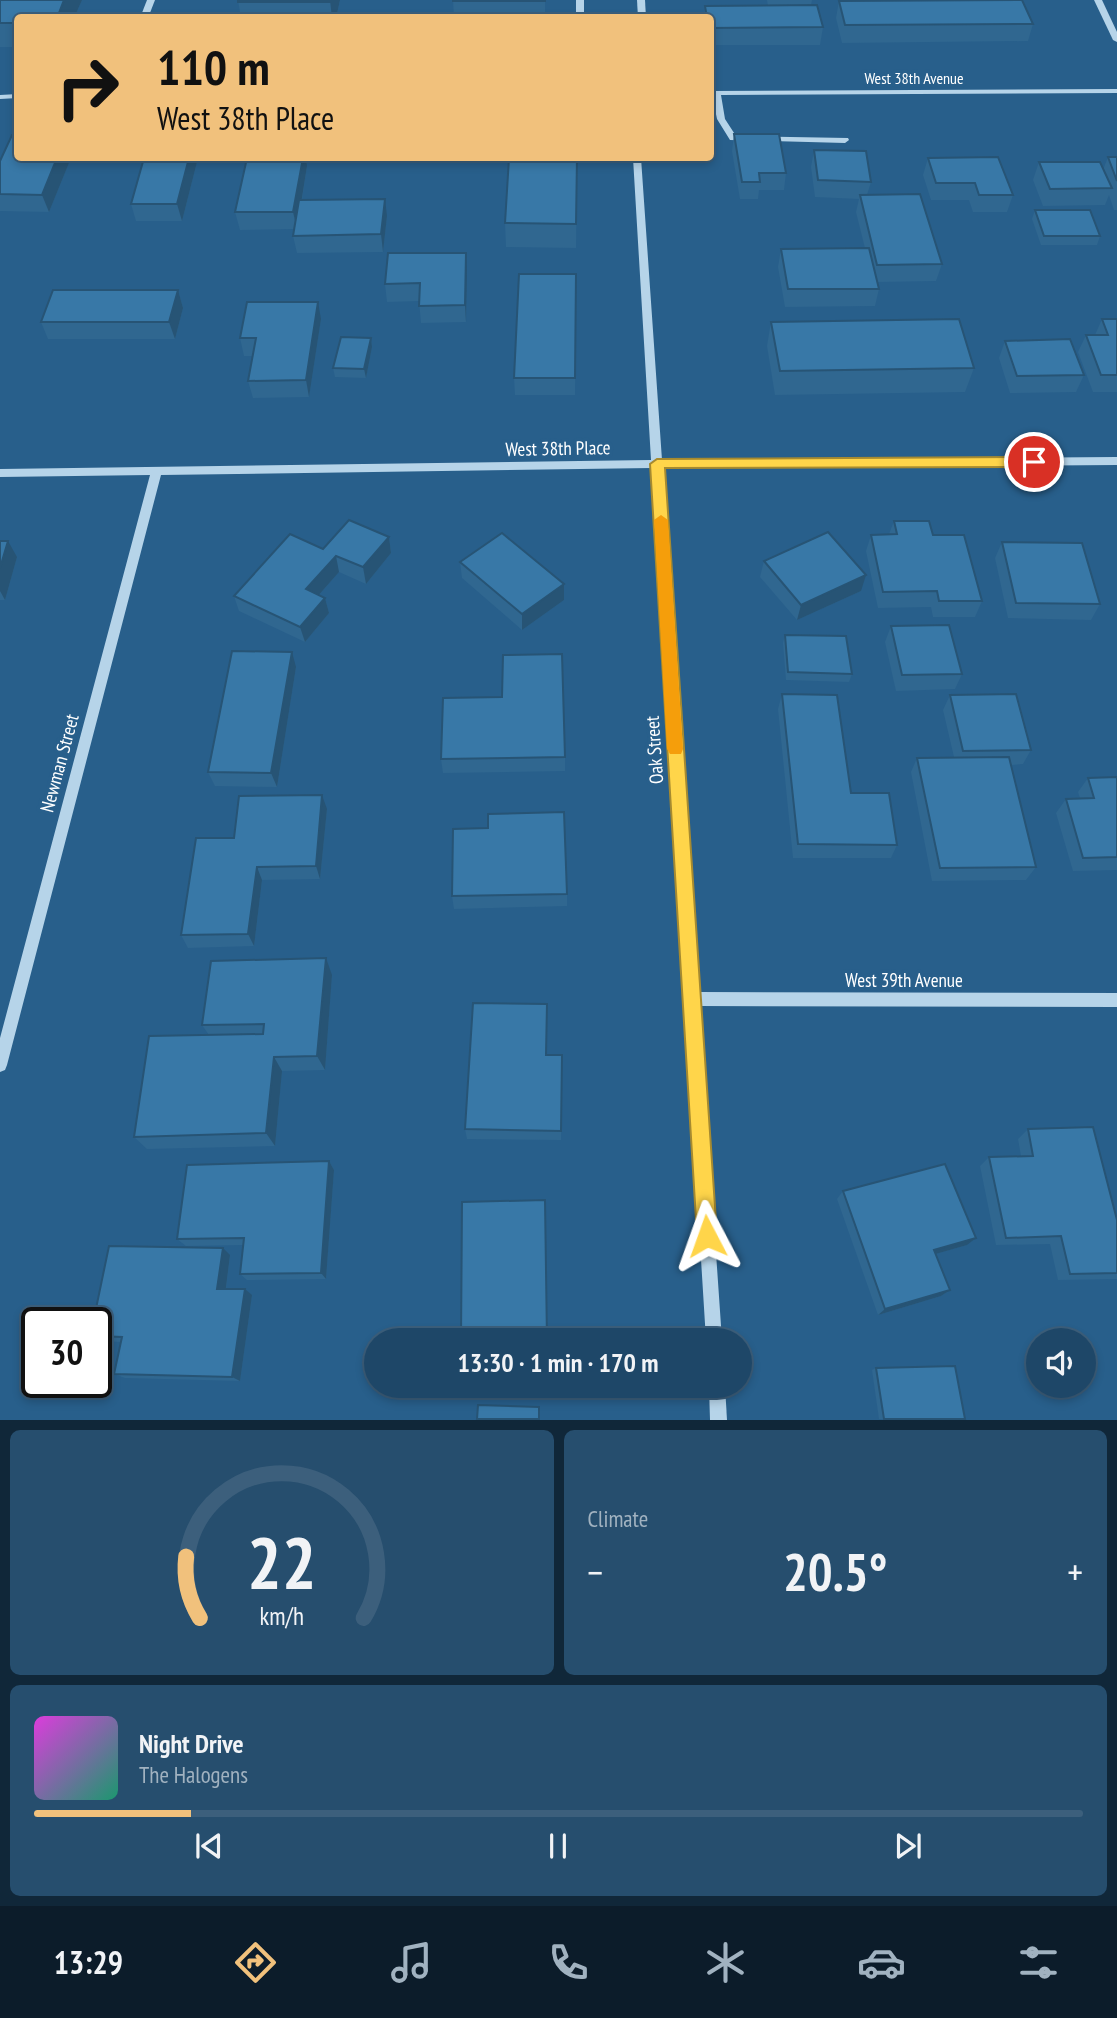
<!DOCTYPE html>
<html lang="en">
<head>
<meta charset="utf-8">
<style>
	body { margin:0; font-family:"PT Sans Narrow",sans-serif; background:#264e6e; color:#f1f3f6; height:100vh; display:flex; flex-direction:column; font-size:26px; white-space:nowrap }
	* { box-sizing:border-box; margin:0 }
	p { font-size:23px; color:#a1b2c0 }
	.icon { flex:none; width:38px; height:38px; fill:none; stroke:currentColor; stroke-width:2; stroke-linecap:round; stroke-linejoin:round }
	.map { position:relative; height:1420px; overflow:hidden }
	.details { display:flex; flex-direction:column; gap:10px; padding:10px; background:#102739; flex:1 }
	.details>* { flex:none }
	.banner { position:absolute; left:14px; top:14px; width:700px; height:147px; border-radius:7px; box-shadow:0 4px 10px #0003,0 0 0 2px #3c5f7c; background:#f1c17c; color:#111; overflow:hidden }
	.tools { position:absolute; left:1026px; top:1328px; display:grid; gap:14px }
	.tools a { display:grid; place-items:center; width:70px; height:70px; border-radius:50%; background:#1e4768; box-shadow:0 4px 10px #0003,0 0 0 2px #3c5f7c; font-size:35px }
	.speed { position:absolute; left:21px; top:1307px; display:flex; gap:14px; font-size:35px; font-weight:700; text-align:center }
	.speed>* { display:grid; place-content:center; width:91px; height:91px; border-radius:50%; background:#1e4768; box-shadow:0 4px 10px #0003,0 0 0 2px #3c5f7c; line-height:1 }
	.speed .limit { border:4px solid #111; border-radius:10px; background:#fff; color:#111 }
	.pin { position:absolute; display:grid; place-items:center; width:60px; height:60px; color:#fff; margin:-30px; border:4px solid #fff; border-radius:50%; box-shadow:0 2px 7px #0007 }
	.me { position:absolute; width:77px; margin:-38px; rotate:356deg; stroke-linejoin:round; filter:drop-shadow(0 0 5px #0008) }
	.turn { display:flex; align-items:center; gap:24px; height:147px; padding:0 28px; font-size:32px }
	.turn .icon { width:91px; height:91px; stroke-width:2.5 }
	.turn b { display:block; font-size:49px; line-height:60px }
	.big { font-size:52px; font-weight:600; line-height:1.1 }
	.details .widget { flex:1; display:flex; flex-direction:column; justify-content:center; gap:10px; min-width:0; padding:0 24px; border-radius:10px; background:#264e6e }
	.details .dial { align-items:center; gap:0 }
	.dial svg { height:182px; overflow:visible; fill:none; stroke:#3c5f7c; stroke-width:7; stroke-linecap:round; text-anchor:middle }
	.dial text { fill:#f1f3f6; stroke:none }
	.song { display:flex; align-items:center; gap:21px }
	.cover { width:84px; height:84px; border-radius:10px; background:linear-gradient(135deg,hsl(300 70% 55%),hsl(160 70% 35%)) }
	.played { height:7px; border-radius:4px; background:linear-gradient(90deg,#f1c17c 15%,#3c5f7c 15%) }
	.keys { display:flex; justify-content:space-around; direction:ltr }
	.heat { display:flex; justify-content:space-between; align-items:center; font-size:38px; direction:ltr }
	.details .tiles { flex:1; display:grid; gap:10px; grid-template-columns:1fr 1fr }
	.widget:last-child { grid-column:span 2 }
	.trip { position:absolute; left:364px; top:1328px; width:388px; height:70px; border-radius:35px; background:#1e4768; box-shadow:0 4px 10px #0003,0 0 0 2px #3c5f7c; font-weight:600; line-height:70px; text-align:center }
	.dock { display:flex; height:112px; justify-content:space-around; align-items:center; background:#0c1c2a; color:#a1b2c0 }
	.dock .icon { width:49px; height:49px }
	.dock .active { color:#f1c17c }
	.dock b { font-size:32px; color:#f1f3f6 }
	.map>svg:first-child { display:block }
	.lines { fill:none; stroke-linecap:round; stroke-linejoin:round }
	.minor { fill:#b6d4e9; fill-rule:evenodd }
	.wall { fill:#306790 }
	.shaded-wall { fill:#275475 }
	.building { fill:#3878a7; stroke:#275475; stroke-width:2 }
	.route { fill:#ffd54a; stroke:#a68a30; stroke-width:2 }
	.slow { fill:#f59e0b }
	.labels { text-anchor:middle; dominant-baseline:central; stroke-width:7; stroke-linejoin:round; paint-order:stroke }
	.far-street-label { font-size:16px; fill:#fff; stroke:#285f8b }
	.street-label { font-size:19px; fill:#fff; stroke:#285f8b }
</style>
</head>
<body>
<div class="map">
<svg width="1117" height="1420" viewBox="0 0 1117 1420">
	<rect width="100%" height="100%" fill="#285f8b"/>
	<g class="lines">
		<g class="minor">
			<path d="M147,0H155L148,18H140Z"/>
			<rect x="576" y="0" width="8" height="18"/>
			<path d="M637,0H645L646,18H638Z"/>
			<path d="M1094,0H1102L1117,32V42L1113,40Z"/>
			<path d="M1117,89V93L721,95L725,119L736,136L848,138L849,140L845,143L730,140L717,119L712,95H710V91Z"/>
			<path d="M18,94V98L0,99V95Z"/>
			<path d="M633,158H641L662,460L1117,457V465L663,468L698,992L1117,993V1007L699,1006L722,1340H706L652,468L161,475L7,1065L5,1070L0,1072V1038L150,475L0,477V469L651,460Z"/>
			<path d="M709,1386H725L727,1420H710Z"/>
		</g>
	</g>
	<g class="wall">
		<path d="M0,0H82L74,18H18V47H0Z"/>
		<path d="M238,0H340L336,18H241Z"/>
		<path d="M453,0H545V18H454Z"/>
		<path d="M767,0H812L811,5L823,27L820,45H710V18H704L705,6H768Z"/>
		<path d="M865,0H1022L1033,24L1028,41L842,43L836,18L839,1H865Z"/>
		<path d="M734,134L786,173L784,190H759L758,199H740L732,151Z"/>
		<path d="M814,150L871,182L867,195L942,264L936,281L878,282L879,289L875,306L785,307L778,267L781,249L865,248L856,212L859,199L815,197L811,167Z"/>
		<path d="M1117,156V210H1114L1109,195L1105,205L1043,206L1033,180L1039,162L1103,170L1108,157H1116Z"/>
		<path d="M71,158L49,212L0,211V161Z"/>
		<path d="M144,158H198L182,221H136L131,204Z"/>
		<path d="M247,158H306L307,166L302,200L387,216L383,252L297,253L293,236L294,229L240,230L235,212Z"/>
		<path d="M577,158L576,248L506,247L505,223Z"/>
		<path d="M928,158L1013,195L1007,212H973L969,200H931L923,175Z"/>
		<path d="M1035,210L1100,236L1097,245H1041L1032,219Z"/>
		<path d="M467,270L466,322L421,323L419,301L387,302L385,284Z"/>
		<path d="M576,274L575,395H515L514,378Z"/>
		<path d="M178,290L183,308L175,339H48L41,322Z"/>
		<path d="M321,319L309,397L253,398L248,381L253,356H244L240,338Z"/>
		<path d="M1102,319H1117V392H1093L1078,352L1086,335H1095Z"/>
		<path d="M771,322L974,368L965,392L775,395L767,346Z"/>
		<path d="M371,338L372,347L366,378L335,377L333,368Z"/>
		<path d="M1005,341L1084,375L1076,392L1010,393L999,358Z"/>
		<path d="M894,521L933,535L982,601L975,617H933L931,607L878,608L866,551L871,535L889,534Z"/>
		<path d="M389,537L391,553L366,584L339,572L319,595L325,598L329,613L305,642L239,611L234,596L323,549Z"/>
		<path d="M0,541L17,557L5,600H0Z"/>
		<path d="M1002,542L1100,604L1091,620L1008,618L995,558Z"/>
		<path d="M764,561L861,591L797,620L760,577Z"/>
		<path d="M460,562L564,584V600L522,630L462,578Z"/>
		<path d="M891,626L962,674L955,689L896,691L885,642Z"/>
		<path d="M785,635L852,674L849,682L786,680L783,643Z"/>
		<path d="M296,667L277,787L215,786L208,772Z"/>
		<path d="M782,694L851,793L897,845L891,858H793L778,709Z"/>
		<path d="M950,695L1031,750L1023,764L1011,765L1036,867L1026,880L932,881L911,772L917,758L954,757L943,710Z"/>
		<path d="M565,757V771L443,773L441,759Z"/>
		<path d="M1117,777V870L1073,871L1056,813L1066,799L1080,798L1078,792L1088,778Z"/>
		<path d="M327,809L320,879L262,880L254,946L188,948L181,935L234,838Z"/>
		<path d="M567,894V906L454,909L452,896Z"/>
		<path d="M332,975L325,1070L282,1071L275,1146L147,1149L134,1137L209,1035L202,1025Z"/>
		<path d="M546,1055H562L561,1140L467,1139L465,1129Z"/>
		<path d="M1028,1129L1117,1220V1279L1058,1280L1050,1244L996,1245L980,1166L989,1157L1021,1156L1018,1139Z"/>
		<path d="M329,1161L334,1170L326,1279L247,1280L240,1274L243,1245L186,1246L177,1239Z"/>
		<path d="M843,1191L967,1245L935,1254L950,1290L941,1296L878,1315L837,1199Z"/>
		<path d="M230,1255L226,1289L252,1295L240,1381L125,1378L114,1374L121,1342L102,1341L96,1339V1323Z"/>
		<path d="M876,1368L965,1419H879L872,1370Z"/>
	</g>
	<g class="shaded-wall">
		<path d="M64,0H82L74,18H57Z"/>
		<path d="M330,0H340L336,18H332Z"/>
		<path d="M57,158H71L49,212L42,195Z"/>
		<path d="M189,158H198L182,221L177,204Z"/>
		<path d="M303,158H306L307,166L297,229L293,212Z"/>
		<path d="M385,199L387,216L383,252L381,234Z"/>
		<path d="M466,253L467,270L466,322L465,305Z"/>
		<path d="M178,290L183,308L175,339L169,322Z"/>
		<path d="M318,302L321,319L309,397L306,380Z"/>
		<path d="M371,338L372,347L366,378L364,369Z"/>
		<path d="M389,537L391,553L366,584L363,567Z"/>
		<path d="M8,541L17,557L5,600L0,591V568Z"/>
		<path d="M336,556L339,572L310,605L306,589Z"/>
		<path d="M866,575L861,591L797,620L801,605Z"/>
		<path d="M564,584V600L522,630V614Z"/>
		<path d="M325,598L329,613L305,642L300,627Z"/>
		<path d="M292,652L296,667L277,787L271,773Z"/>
		<path d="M322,795L327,809L320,879L316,866Z"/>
		<path d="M257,867L262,880L254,946L248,934Z"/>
		<path d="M326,958L332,975L325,1070L317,1056Z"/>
		<path d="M274,1057L282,1071L275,1146L266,1133Z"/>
		<path d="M329,1161L334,1170L326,1279L321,1273Z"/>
		<path d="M976,1238L967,1245L925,1257L934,1250Z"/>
		<path d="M223,1248L230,1255L225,1295L217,1289Z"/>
		<path d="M245,1289L252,1295L240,1381L232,1377Z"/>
		<path d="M950,1290L941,1296L878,1315L885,1309Z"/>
	</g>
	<g class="building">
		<path d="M0,0H64L57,18H18V23H0Z"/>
		<rect x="238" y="0" width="92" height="2"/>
		<rect x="453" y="0" width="92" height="1"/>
		<path d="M1022,0L1033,24L845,25L839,1Z"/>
		<path d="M817,5L823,27L710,28V18H707L705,6Z"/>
		<path d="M734,134H779L786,173H759L760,182H742Z"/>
		<path d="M12,135H18V158H57L42,195L0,194V161Z"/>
		<path d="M814,150L866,151L871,182L818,180Z"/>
		<path d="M998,157L1013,195H979L975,183H936L928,158Z"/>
		<path d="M1108,157H1117V181Z"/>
		<path d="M144,158H189L177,204H131Z"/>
		<path d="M247,158H303L293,212H235Z"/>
		<path d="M509,158H577L576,224L505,223Z"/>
		<path d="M1039,162H1100L1112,188L1050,189Z"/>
		<path d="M920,194L942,264L877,265L860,195Z"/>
		<path d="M385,199L381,234L293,236L299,200Z"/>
		<path d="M1035,210H1090L1100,236H1044Z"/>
		<path d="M869,248L879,289H788L781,249Z"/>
		<path d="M388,253H466L465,305L419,306L420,283L385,284Z"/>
		<path d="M519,274H576L575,378H514Z"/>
		<path d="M53,290H178L169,322H41Z"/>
		<path d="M247,302H318L306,380L248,381L256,338H240Z"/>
		<path d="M959,319L974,368L780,371L771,322Z"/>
		<path d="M1102,319H1117V375H1101L1086,335H1108Z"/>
		<path d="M341,337L371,338L364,369L333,368Z"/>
		<path d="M1070,339L1084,375L1017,376L1005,341Z"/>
		<path d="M349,520L389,537L363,567L336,556L306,589L325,598L300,627L234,596L290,534L323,549Z"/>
		<path d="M894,521H929L933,535H964L982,601H939L937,591L883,592L871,535L897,534Z"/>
		<path d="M828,532L866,575L801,605L764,561Z"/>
		<path d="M502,533L564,584L522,614L460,562Z"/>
		<path d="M0,541H8L0,568Z"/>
		<path d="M1002,542L1082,543L1100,604L1016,603Z"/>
		<path d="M949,625L962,674L902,675L891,626Z"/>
		<path d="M785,635L846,636L852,674L788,672Z"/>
		<path d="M232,651L292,652L271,773L208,772Z"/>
		<path d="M562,654L565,757L441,759L443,698L502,697L503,655Z"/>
		<path d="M782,694L837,695L851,793H889L897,845L798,844Z"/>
		<path d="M1016,694L1031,750L963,751L950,695Z"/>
		<path d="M1009,757L1036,867L940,868L917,758Z"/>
		<path d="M1117,777V857L1083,858L1066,799L1094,798L1088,778Z"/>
		<path d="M322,795L316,866L257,867L248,934L181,935L196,838H234L239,796Z"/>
		<path d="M564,812L567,894L452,896L453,829L488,828V814Z"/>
		<path d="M326,958L317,1056L274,1057L266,1133L134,1137L149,1036L263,1034L264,1024L202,1025L211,961Z"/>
		<path d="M473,1003L547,1004L546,1055H562L561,1131L465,1129Z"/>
		<path d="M1093,1127L1117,1220V1273L1070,1274L1061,1236L1006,1238L989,1157L1033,1156L1028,1129Z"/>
		<path d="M329,1161L321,1273L240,1274L244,1238L177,1239L187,1165Z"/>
		<path d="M945,1164L976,1238L934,1250L950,1290L885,1309L843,1191Z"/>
		<path d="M545,1200L547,1340H461L462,1202Z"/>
		<path d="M109,1246L223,1248L217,1289H245L232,1377L114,1374L122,1337L96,1336V1323H93Z"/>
		<path d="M955,1366L965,1419H884L876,1368Z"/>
		<path d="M478,1405L539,1407V1419H477Z"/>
	</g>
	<path class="route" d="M1034,457L1041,462L1034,467L665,468L717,1236L714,1243L707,1246L700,1243L697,1236L650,464L657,459Z"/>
	<path class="slow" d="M661,515L668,520L683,749L681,754H670L667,749L654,520Z"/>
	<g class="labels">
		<g class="far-street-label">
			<text x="914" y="78">West 38th Avenue</text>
		</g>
		<g class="street-label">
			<text transform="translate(558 448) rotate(-1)">West 38th Place</text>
			<text transform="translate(654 750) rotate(-94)">Oak Street</text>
			<text transform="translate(59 763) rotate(-75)">Newman Street</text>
			<text x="904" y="980">West 39th Avenue</text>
		</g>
	</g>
</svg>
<div class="tools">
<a><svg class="icon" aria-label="sound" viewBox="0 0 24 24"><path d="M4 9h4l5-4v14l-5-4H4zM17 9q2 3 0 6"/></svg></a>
</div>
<div class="speed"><div class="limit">30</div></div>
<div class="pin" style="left:1034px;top:462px;background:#d93025"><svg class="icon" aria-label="arrive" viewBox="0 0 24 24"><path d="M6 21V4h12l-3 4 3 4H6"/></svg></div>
<svg class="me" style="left:707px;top:1236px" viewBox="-20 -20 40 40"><path d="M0-17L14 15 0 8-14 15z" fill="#ffd54a" stroke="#fff" stroke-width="4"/></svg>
<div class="trip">13:30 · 1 min · 170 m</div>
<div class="banner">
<div class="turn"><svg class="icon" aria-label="right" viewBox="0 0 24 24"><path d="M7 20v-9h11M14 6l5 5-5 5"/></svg><div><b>110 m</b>West 38th Place</div></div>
</div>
</div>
<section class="details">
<div class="tiles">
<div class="widget dial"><svg viewBox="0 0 100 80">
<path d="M14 69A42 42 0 1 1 86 69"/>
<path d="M14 69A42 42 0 0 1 8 42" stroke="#f1c17c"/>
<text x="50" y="56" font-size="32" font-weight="700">22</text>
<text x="50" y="72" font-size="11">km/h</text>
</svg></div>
<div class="widget"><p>Climate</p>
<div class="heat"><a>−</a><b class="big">20.5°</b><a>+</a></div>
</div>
<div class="widget">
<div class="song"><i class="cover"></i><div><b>Night Drive</b><p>The Halogens</p></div></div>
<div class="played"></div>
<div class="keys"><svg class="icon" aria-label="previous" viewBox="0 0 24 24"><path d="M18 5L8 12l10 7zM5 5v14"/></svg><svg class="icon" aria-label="pause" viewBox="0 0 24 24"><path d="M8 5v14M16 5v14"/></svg><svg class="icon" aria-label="next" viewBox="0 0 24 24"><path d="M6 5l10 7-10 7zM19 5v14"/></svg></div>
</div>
</div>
</section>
<nav class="dock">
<b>13:29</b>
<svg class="icon active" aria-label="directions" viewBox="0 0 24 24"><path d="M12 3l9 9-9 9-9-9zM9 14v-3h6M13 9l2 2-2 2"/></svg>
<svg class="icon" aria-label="music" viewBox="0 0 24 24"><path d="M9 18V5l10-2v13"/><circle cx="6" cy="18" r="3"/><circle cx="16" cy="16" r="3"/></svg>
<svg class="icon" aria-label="phone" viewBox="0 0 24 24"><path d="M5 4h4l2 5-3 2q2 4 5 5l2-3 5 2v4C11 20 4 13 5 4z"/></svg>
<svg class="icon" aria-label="climate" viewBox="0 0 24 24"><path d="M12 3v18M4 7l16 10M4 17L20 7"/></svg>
<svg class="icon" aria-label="car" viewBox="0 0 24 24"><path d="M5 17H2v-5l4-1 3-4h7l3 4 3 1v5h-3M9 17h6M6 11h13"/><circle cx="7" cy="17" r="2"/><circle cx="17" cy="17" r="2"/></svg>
<svg class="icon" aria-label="filters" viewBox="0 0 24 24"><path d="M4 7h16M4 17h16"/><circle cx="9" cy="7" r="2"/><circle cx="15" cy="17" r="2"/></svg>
</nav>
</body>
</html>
